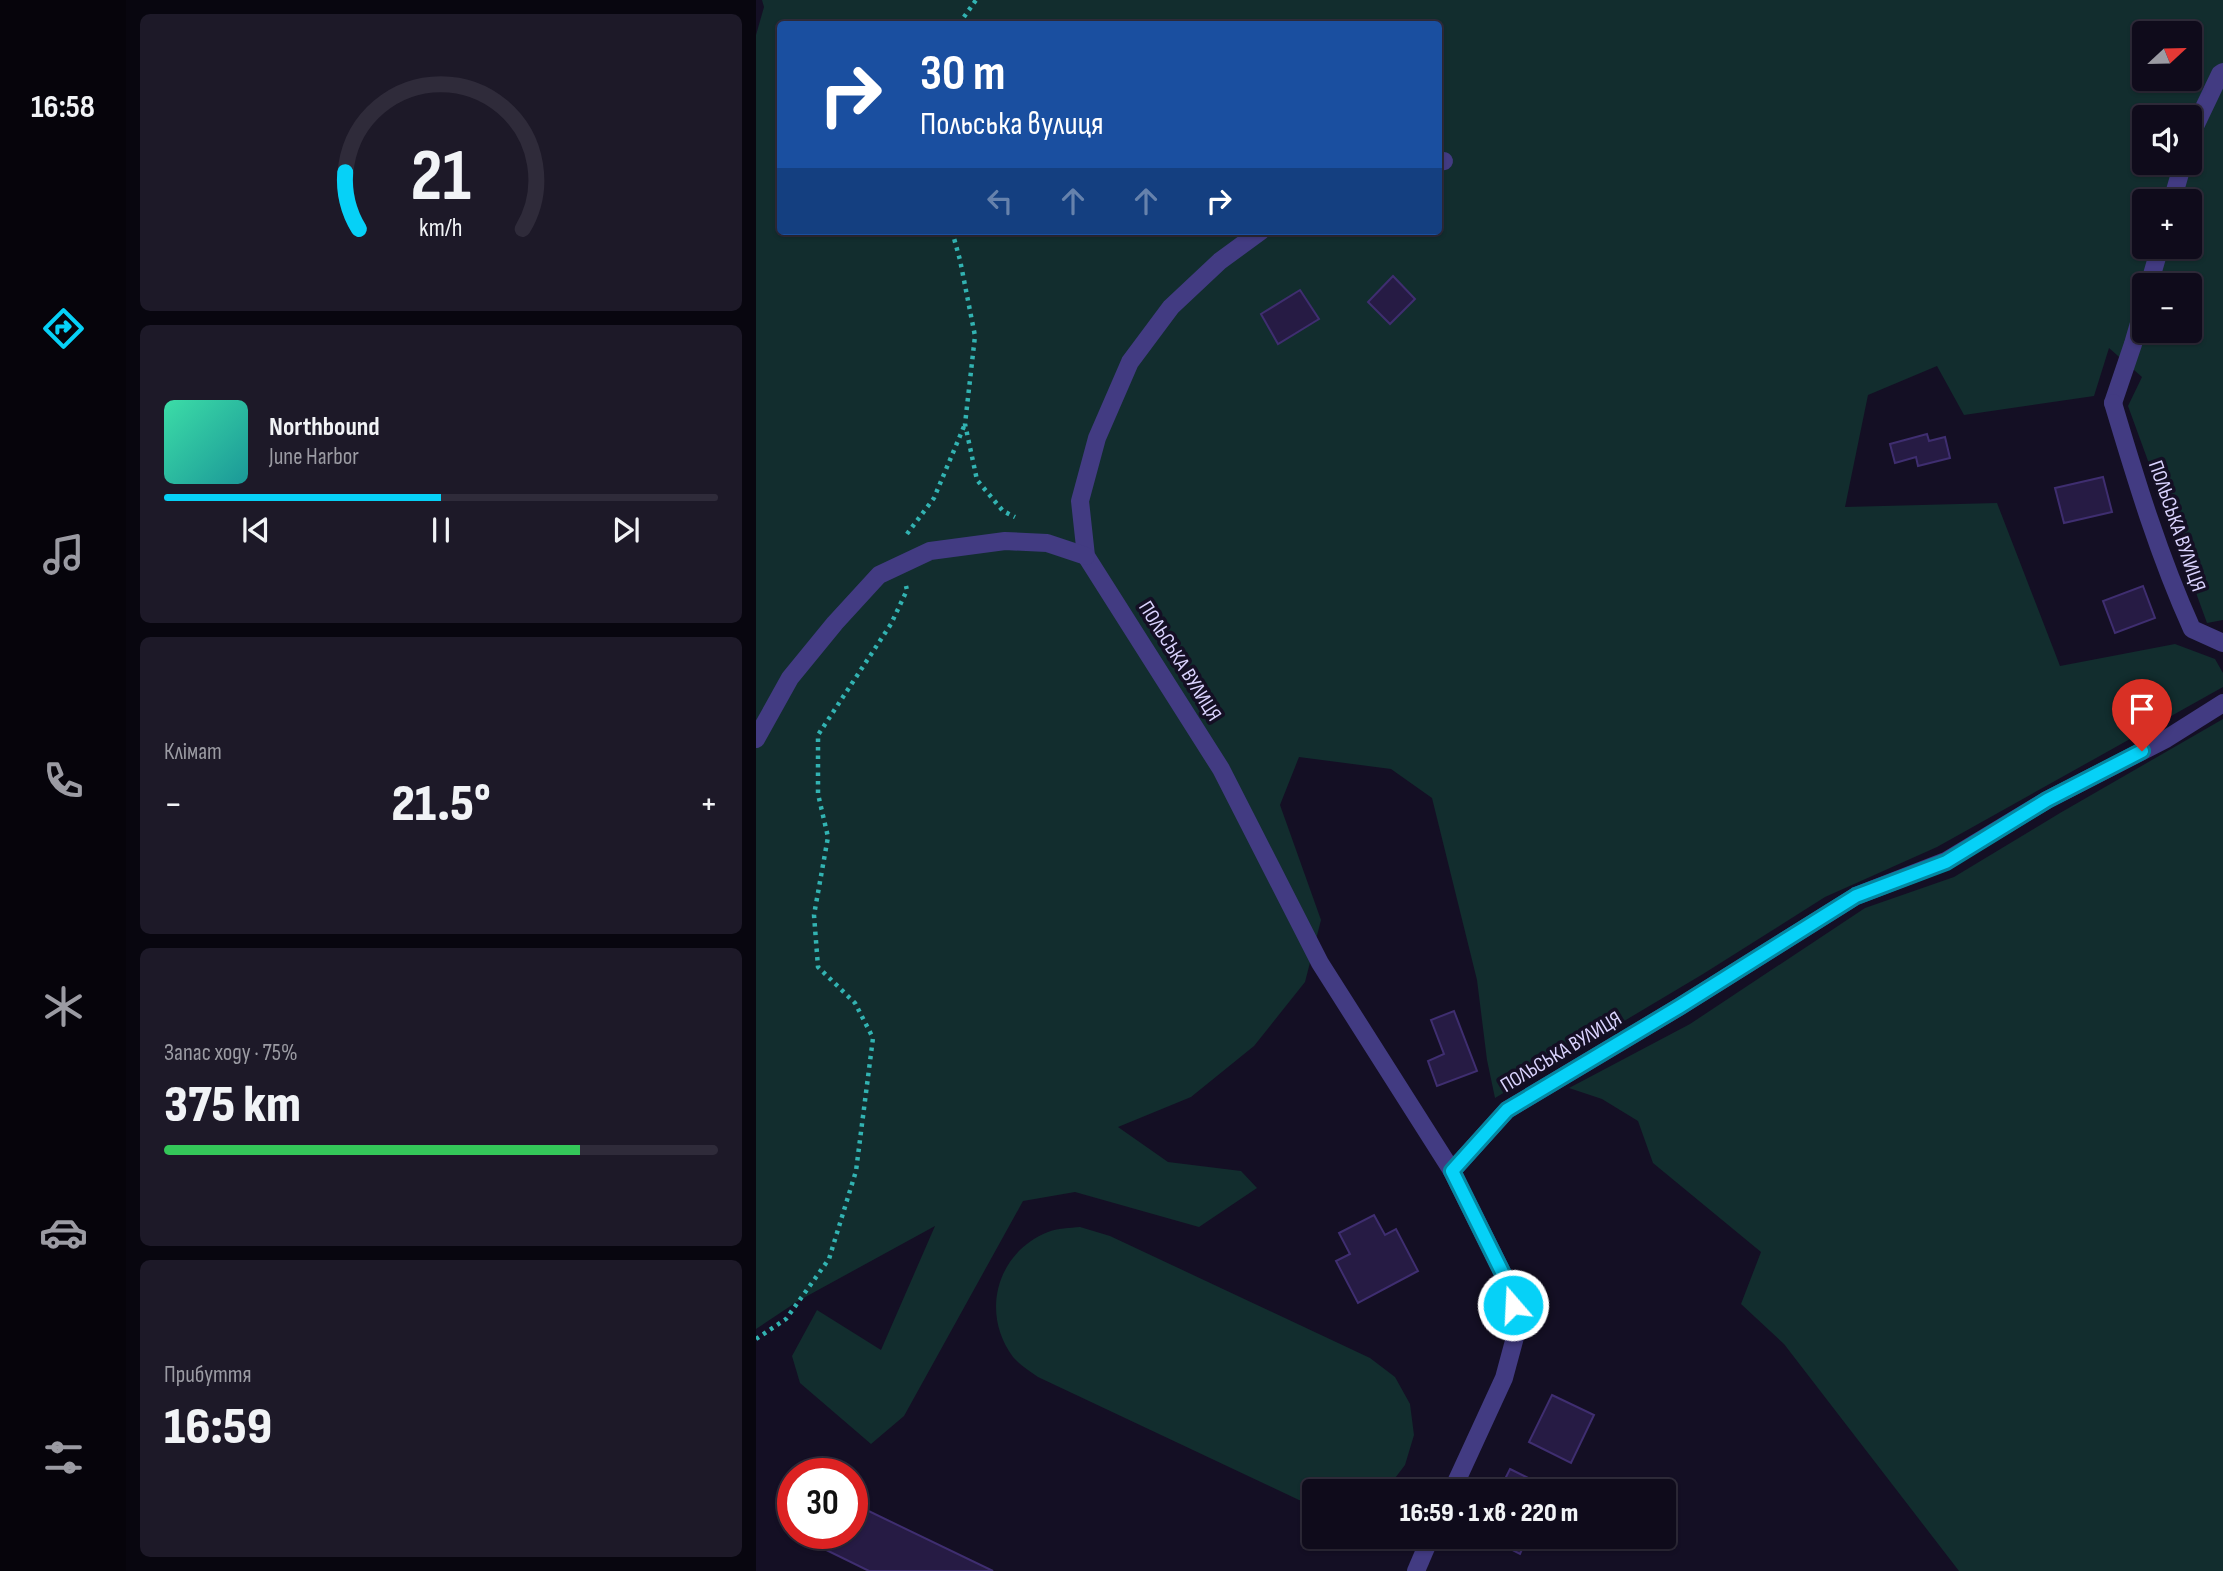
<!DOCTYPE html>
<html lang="uk">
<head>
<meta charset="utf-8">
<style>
	body { margin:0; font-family:"Sofia Sans Condensed",sans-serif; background:#1d1928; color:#f1f3f6; height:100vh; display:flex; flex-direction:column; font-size:26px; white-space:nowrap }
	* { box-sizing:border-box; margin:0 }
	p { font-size:23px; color:#9b9ba3 }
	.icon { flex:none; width:38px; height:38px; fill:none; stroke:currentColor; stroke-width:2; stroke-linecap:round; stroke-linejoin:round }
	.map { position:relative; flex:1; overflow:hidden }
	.details { display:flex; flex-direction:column; gap:14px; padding:14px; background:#08060f; width:630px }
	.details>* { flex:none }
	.banner { position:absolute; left:21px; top:21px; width:665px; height:214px; border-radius:7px; box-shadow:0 2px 5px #0004,0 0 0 2px #2f2b3a; background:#1a4fa0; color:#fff; overflow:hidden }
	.needle { width:46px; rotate:68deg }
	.buttons { position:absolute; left:1376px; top:21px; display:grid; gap:14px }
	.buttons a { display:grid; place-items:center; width:70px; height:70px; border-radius:7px; background:#0f0b1b; box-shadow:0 2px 5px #0004,0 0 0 2px #2f2b3a; font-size:35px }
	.speed { position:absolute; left:21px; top:1458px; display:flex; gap:14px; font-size:35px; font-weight:700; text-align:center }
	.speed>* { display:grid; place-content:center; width:91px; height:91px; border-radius:50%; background:#0f0b1b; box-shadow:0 2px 5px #0004,0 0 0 2px #2f2b3a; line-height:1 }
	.speed .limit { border:10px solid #d22; background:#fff; color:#111 }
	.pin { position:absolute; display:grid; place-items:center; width:60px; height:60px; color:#fff; margin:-72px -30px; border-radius:50% 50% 50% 0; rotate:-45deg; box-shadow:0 0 7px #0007 }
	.pin .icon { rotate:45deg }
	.me { position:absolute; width:77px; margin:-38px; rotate:341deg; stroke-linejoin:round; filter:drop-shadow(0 0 5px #0008) }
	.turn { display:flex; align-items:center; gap:24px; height:147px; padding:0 28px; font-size:32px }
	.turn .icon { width:91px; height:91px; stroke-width:2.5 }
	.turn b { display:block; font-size:49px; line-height:60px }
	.lanes { display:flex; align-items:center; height:66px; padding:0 28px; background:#0003; justify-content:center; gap:35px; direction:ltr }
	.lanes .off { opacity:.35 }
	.big { font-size:52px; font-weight:800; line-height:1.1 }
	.details .widget { flex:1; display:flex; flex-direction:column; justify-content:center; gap:10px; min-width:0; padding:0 24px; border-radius:10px; background:#1d1928 }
	.details .dial { align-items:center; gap:0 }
	.dial svg { height:182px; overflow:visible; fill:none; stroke:#2f2b3a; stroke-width:7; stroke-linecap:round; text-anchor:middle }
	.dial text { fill:#f1f3f6; stroke:none }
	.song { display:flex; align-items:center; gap:21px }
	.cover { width:84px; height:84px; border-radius:10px; background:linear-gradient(135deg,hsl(160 70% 55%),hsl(180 70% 35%)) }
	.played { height:7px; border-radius:4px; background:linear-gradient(90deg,#06d1f7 50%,#2f2b3a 50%) }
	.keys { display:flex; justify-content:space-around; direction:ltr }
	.heat { display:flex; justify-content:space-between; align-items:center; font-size:38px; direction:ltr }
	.charge { height:10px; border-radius:5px; background:linear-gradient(90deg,#34c759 75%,#2f2b3a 0) }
	.trip { position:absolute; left:546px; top:1479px; width:374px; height:70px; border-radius:7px; background:#0f0b1b; box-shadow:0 2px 5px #0004,0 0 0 2px #2f2b3a; font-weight:800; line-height:70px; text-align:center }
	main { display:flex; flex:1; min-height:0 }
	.tab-bar { display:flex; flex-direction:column; width:126px; justify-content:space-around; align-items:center; background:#06040b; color:#9b9ba3 }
	.tab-bar .icon { width:49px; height:49px }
	.tab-bar .active { color:#06d1f7 }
	.tab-bar b { font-size:32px; color:#f1f3f6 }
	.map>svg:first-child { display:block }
	.green { fill:#122d2e; fill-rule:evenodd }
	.building { fill:#261b44; stroke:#3f2e70; stroke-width:2 }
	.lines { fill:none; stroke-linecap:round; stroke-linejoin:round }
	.path { stroke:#32b3b2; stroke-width:4.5; stroke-dasharray:3.5 5; stroke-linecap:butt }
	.service { stroke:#423b82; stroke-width:18 }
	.minor { stroke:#423b82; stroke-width:18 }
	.route-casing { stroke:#0488a1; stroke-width:18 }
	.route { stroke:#06d1f7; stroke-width:12 }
	.labels { text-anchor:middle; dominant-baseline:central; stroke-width:7; stroke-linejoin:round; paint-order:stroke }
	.street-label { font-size:21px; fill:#dad3fe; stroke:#140f24 }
</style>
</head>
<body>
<main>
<nav class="tab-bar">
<b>16:58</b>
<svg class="icon active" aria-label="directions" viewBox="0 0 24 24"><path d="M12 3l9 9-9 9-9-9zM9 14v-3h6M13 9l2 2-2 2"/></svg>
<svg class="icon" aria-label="music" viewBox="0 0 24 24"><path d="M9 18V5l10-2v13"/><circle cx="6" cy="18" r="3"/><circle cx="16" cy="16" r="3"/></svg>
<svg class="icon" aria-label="phone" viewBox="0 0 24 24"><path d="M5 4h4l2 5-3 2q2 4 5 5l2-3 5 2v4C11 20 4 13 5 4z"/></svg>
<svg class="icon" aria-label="climate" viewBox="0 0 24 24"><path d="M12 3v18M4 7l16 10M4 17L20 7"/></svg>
<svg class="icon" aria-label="car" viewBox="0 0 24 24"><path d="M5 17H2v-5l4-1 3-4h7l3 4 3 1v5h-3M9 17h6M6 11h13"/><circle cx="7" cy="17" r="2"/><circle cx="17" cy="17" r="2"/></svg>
<svg class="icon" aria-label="filters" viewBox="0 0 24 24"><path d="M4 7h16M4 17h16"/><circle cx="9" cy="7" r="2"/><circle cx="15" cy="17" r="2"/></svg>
</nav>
<section class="details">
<div class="widget dial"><svg viewBox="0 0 100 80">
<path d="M14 69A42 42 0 1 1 86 69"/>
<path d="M14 69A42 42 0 0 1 8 44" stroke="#06d1f7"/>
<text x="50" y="56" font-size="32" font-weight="700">21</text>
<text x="50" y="72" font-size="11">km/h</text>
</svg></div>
<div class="widget">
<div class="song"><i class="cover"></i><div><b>Northbound</b><p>June Harbor</p></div></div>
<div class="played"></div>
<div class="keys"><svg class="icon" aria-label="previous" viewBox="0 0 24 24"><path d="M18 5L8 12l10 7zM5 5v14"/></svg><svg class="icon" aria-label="pause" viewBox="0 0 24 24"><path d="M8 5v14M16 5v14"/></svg><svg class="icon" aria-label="next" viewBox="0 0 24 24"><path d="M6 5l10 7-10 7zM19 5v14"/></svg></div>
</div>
<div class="widget"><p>Клімат</p>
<div class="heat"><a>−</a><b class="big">21.5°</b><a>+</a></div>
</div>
<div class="widget"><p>Запас ходу · 75%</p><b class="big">375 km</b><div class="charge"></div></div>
<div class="widget"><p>Прибуття</p><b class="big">16:59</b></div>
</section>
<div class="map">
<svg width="1467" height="1571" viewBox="0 0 1467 1571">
	<rect width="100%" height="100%" fill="#140f24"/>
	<g class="green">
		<path d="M6,0H1467V620L1451,623L1372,406L1386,377L1353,348L1338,396L1208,415L1181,366L1112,395L1089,507L1241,503L1304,666L1419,644L1459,659L1467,673V687L1181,847L1069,897L947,974L739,1098L731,1060L721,980L676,798L635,769L543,757L524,805L565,920L549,982L498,1046L435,1097L362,1127L412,1162L485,1171L501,1188L443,1227L319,1192L267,1201L148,1416L115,1444L44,1383L36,1356L61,1310L125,1350L179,1226L42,1301L0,1329V35L8,7ZM24,24H682V231H24ZM1388,33H1433V79H1388ZM1388,117H1433V163H1388ZM1388,201H1433V247H1388ZM1388,285H1433V331H1388Z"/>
		<path d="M1467,719V1571H1203L1028,1344L985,1304L1005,1252L897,1163L882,1121L846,1099L813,1088L934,1024L1109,908L1198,877L1304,813Z"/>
		<path d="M324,1227L354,1236L614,1358L639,1377L654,1404L658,1435L649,1465L630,1490L558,1491V1504L543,1500L282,1377C274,1371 264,1365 257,1357C224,1313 241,1252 292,1232C301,1228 314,1228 324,1227Z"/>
	</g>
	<g class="building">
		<path d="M637,276L659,299L634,324L612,302Z"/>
		<path d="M544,290L563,319L522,344L505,314Z"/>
		<path d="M1171,434L1173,441L1189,437L1194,458L1162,466L1160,457L1139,463L1134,444Z"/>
		<path d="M1347,477L1356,512L1308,523L1299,488Z"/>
		<path d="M1387,586L1399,618L1359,633L1347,601Z"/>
		<path d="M698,1011L721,1071L681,1086L672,1061L688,1054L675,1020Z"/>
		<path d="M618,1215L629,1235L640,1229L662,1271L602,1303L580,1261L594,1254L583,1233Z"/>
		<path d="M796,1395L838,1415L815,1463L773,1442Z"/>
		<path d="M754,1469L795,1489L794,1491H743Z"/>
		<path d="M96,1503L237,1571H113L58,1544L64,1533H96Z"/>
		<path d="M729,1536H772L764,1554Z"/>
	</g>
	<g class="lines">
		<g class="path">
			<path d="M203,24L220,0"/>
			<path d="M196,231L204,260L219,336L209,424L221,480L247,511L259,517"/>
			<path d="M151,534L178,498L209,424"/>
			<path d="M0,1339L30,1319L73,1259L100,1171L117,1038L99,1003L62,967L58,915L72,837L62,794V735L135,624L151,590L150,586"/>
		</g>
		<g class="service">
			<path d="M1433,139L1464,74L1467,72"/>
			<path d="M1416,201L1427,163"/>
			<path d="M1393,285L1404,247"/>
			<path d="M1357,403L1377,344L1388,306"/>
		</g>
		<g class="minor">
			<path d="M682,162L688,161"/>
			<path d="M505,231L464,261L415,307L374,362L341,438L324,501L330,556L465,769L564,963L696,1171L752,1284L762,1326L748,1378L696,1491"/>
			<path d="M1357,403C1380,480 1403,556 1436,629L1467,643"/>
			<path d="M0,739L34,678L79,623L123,575L174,551L249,541L291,543L330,556"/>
			<path d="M696,1171L751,1110L923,1007L1100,896L1190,861L1291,800L1410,739L1467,703"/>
			<path d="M660,1571L675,1536"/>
		</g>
	</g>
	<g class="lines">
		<g class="route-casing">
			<path id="route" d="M757,1305L752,1284L696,1171L751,1110L923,1007L1100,896L1190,862L1291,800L1386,751"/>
		</g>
		<use href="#route" class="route"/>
	</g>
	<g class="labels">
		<g class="street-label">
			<text transform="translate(1421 526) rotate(71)">ПОЛЬСЬКА ВУЛИЦЯ</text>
			<text transform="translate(424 661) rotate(58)">ПОЛЬСЬКА ВУЛИЦЯ</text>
			<text transform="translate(805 1052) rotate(-31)">ПОЛЬСЬКА ВУЛИЦЯ</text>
		</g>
	</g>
</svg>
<div class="buttons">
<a><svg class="needle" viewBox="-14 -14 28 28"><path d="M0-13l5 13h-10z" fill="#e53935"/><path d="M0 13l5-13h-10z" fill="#9b9ba3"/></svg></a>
<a><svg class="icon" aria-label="sound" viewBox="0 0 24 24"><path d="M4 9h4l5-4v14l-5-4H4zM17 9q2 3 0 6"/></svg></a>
<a>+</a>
<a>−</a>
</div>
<div class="speed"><div class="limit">30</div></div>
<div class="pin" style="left:1386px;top:751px;background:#d93025"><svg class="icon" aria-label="arrive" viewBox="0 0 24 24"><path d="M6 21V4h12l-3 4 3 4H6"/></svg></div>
<svg class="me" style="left:757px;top:1305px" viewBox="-20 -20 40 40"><circle r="17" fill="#06d1f7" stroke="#fff" stroke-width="3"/><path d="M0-11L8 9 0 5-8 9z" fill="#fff"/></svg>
<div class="trip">16:59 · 1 хв · 220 m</div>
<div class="banner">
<div class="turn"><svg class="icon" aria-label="right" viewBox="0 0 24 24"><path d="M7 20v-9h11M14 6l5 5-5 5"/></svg><div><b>30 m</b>Польська вулиця</div></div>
<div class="lanes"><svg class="icon off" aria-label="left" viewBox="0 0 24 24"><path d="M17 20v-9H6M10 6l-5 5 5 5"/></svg><svg class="icon off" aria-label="ahead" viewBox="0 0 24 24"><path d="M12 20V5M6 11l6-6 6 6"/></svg><svg class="icon off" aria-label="ahead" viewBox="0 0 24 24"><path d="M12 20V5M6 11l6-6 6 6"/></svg><svg class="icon" aria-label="right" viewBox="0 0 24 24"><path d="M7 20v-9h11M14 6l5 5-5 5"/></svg></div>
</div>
</div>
</main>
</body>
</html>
